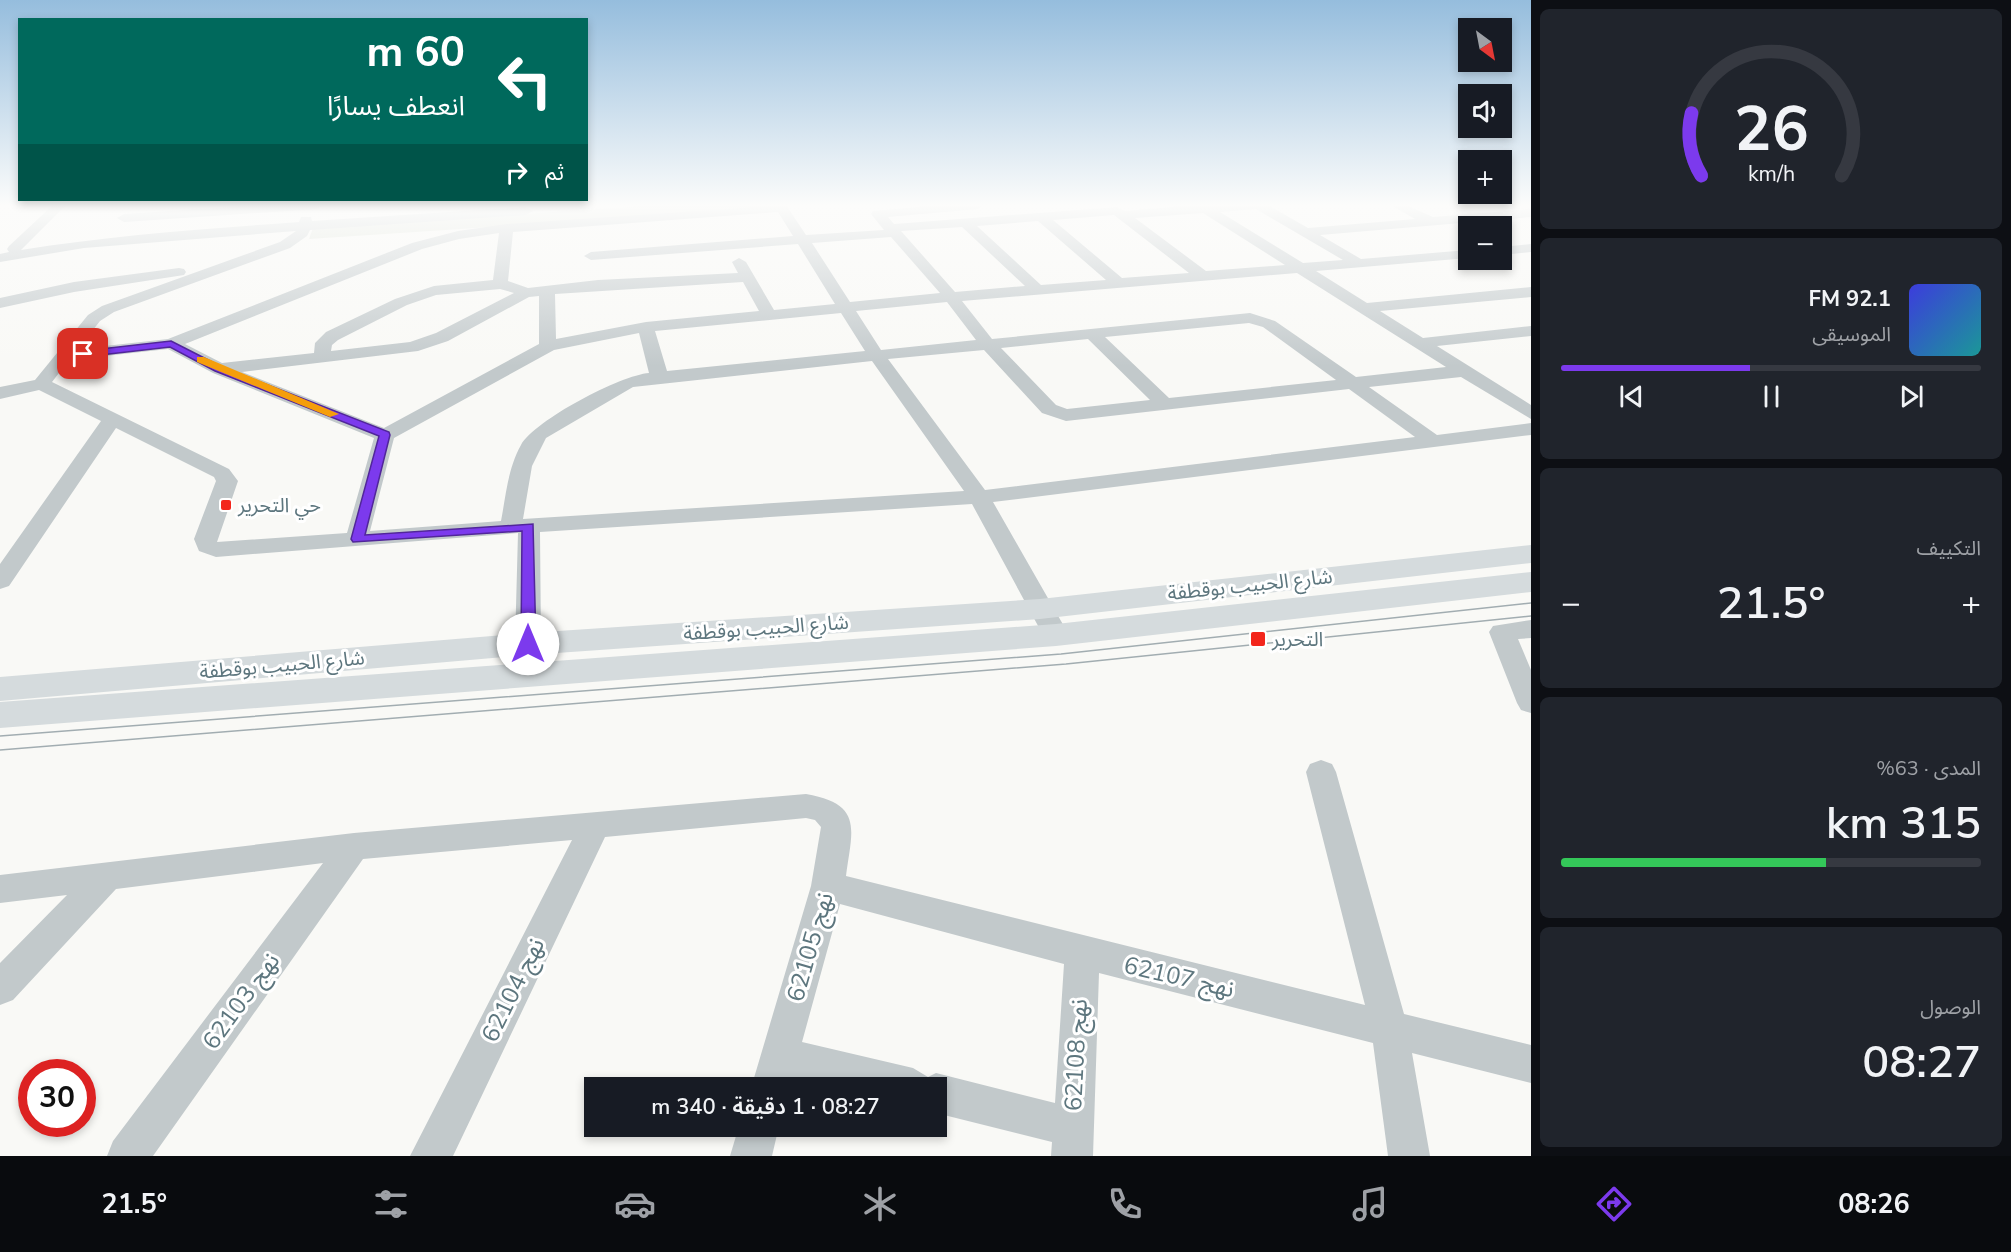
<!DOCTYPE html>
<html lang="ar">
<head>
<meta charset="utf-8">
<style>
	body { margin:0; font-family:"Nunito Sans","Noto Sans Arabic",sans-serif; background:#20242c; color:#f1f3f6; direction:rtl; height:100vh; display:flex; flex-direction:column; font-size:22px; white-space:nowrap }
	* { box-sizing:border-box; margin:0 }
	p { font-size:20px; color:#9ea1a6 }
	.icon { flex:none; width:33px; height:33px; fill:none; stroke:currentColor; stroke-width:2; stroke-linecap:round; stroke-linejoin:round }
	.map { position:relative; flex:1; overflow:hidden; direction:ltr }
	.side { display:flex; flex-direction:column; gap:9px; padding:9px; background:#0d0f14; width:480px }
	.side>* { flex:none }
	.guide { position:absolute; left:18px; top:18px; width:570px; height:183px; border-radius:0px; box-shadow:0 3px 9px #0003; direction:rtl; background:#00695c; color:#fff; overflow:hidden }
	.needle { width:39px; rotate:148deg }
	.tools { position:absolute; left:1458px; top:18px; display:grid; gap:12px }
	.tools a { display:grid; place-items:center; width:54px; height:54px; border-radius:0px; background:#171b24; box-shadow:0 3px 9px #0003; font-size:30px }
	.speed { position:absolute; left:18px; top:1059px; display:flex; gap:12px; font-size:30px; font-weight:700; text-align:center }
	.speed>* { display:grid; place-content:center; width:78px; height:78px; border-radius:50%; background:#171b24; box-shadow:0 3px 9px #0003; line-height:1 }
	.speed .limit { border:9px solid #d22; background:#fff; color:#111 }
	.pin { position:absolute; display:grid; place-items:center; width:51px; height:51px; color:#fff; margin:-26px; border-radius:12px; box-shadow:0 3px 9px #0006 }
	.me { position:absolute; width:66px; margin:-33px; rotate:0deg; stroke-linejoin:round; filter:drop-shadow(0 0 4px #0008) }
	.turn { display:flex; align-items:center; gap:21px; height:126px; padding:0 24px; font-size:27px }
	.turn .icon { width:78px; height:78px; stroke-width:2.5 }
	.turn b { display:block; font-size:42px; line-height:51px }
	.then { display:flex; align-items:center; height:57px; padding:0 24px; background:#0003; gap:12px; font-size:22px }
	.big { font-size:45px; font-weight:600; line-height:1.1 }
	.side .card { flex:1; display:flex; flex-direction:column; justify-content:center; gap:9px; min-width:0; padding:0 21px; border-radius:9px; background:#20242c }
	.side .dial { align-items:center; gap:0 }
	.dial svg { height:156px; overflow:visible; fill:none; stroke:#363941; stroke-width:7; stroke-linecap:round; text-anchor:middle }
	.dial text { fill:#f1f3f6; stroke:none }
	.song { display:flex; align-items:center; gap:18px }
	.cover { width:72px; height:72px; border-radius:9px; background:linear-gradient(135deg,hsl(240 70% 55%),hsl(180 70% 35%)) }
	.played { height:6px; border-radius:3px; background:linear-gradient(90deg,#7c3aed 45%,#363941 45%) }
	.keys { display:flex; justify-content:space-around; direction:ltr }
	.heat { display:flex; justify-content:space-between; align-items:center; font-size:33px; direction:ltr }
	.charge { height:9px; border-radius:4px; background:linear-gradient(90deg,#34c759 63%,#363941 0) }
	.trip { position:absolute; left:584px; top:1077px; width:363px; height:60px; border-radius:0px; background:#171b24; box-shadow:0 3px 9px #0003; font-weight:600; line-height:60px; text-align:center; direction:rtl }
	.tab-bar { display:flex; height:96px; justify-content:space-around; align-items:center; background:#090b0e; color:#9ea1a6 }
	.tab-bar .icon { width:42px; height:42px }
	.tab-bar .current { color:#7c3aed }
	.tab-bar b { font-size:27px; color:#f1f3f6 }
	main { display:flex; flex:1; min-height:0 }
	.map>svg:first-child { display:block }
	.green { fill:#dae0d5 }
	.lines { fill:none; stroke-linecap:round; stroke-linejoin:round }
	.minor { fill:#c2c9cb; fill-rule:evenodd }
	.major { fill:#d5dbdd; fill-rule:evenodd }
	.tram { stroke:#a2adb1; stroke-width:1.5 }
	.route { fill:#7c3aed; stroke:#51269a; stroke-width:1.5 }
	.slow { fill:#f59e0b }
	.poi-dot { fill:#f3261c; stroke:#fff; stroke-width:2 }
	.labels { text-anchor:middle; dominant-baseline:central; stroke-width:6; stroke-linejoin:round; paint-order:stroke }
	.poi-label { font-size:20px; fill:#5d767e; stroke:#fff; text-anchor:start }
	.street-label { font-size:20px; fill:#5d767e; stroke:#fff }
	.near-street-label { font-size:24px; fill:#5d767e; stroke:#fff }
</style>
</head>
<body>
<main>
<section class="side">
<div class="card dial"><svg viewBox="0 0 100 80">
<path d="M14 69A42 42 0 1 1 86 69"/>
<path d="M14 69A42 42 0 0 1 9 37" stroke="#7c3aed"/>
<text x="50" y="56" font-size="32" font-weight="700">26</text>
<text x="50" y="72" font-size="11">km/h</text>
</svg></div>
<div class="card">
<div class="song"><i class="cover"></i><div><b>92.1 FM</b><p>الموسيقى</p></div></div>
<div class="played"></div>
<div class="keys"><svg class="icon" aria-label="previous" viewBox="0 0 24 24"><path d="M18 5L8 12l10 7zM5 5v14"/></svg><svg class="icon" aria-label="pause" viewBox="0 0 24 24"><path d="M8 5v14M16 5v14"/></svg><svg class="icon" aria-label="next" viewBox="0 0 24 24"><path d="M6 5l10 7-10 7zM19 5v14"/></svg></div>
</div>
<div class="card"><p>التكييف</p>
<div class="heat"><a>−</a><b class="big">21.5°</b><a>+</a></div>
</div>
<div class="card"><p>المدى · 63%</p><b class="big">315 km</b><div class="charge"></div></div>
<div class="card"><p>الوصول</p><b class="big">08:27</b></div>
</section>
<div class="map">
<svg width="1531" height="1156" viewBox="0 0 1531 1156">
	<rect width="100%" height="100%" fill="#f9f9f6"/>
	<path class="green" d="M659,205H776L778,208L309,239L313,228Z"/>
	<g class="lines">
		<g class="minor">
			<path d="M53,205H66L21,250C113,235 205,229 299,222L301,217H311L312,221L526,207L533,211L526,215L310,230L307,236L290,248L114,312L100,321L78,349L168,339L412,243L458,231L507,224L786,205L806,235L884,230L871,214L873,211L939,205H984L978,209L888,217L894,224L1117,207L1125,211L1194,205H1268L1308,228L1415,219L1391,205H1406L1433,217L1531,209V217L1320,235L1361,259L1468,250V258L1316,271L1367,303L1531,287V297L1380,311L1423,338L1531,326V336L1437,346L1531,405V419L1461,377L1369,387L1437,435L1531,423V435L993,502L1069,635L1065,641L1056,644L1047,641L1043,635L972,504L540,532L541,644L537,650L528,653L519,650L515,644L518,533L216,557L199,551L194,539L216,481L214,477L116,428L9,586L0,589V564L101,421L39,390L0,399V387L35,380L88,315L102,306L280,242L296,231L84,248L0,262V254L9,252L7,249L9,246ZM1256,209L1343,260L1303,263L1220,212ZM778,212L793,236L591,252L584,256L591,260L798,244L835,304L774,310L746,262L739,258L732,262L738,273L598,280L528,288L508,281L513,232ZM1203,213L1285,265L1206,271L1135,218ZM1114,215L1189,273L1122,278L1053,220ZM1038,221L1106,280L1041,285L977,226ZM962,227L1025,286L955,292L901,231ZM499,233L493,280L434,286L395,299L326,332L315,343L314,353L222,363L185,344L422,249L459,239ZM891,237L940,293L850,302L812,243ZM1297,273L1446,367L1356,377L1275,321L1250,313L992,339L962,301ZM743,282L759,311L646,322L556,339L555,294ZM500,289L514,293L436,333L410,342L331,351L332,345L338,340L407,305L436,295ZM539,296V344L384,428L242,372L418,351L448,341L529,297ZM947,302L976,340L881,350L856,311ZM841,313L865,351L667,371L655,331ZM1249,323L1263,327L1336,380L1169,398L1105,337ZM639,333L649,373C621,375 535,420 521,445C508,468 506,495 501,521L370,531L394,438L554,350ZM1088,339L1150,400L1067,409L1056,405L1001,348ZM168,349L213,373L374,438L347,533L217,542L238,481L229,469L52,382L69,360ZM984,350L1042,413L1066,421L1349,389L1415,437L985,490L888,359ZM872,361L964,491L523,519L532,466L546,438L633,387Z"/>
			<path d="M265,205H323L317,209L124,222L117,218L124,214Z"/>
			<path d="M1531,244V252L1502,255V247Z"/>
			<path d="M179,268L184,269L186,272L184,275L74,292L0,308V298L74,282Z"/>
			<path d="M1531,620V638L1518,639L1531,670V713L1521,710L1517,703L1489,632L1493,626Z"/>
			<path d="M1321,760L1332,764L1336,772L1404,1014L1531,1045V1083L1412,1053L1430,1156H1388L1373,1043L1099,973L1093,1156H1051L1052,1142L936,1113V1088H830L792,1079L790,1088H751L811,886L821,827L815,820L806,818L605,837L453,1156H410L572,840L363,859L153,1156H107L113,1141L323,863L116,889L13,1000L0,1005V963L67,895L0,903V875L354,833L806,794C864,804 852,830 846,876L1365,1005L1306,772L1310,764ZM840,904L1064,964L1055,1103L936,1073L928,1077L913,1068L802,1042Z"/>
			<path d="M739,1126H779L772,1156H730Z"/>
		</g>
		<g class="major">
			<path d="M1531,545V563L1040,619L528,655L0,701V677L528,633L1040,599Z"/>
			<path d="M1531,572V592L1056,646L0,728V702L1056,624Z"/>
		</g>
		<g class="tram">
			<path d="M0,736L1061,654L1531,603"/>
			<path d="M0,750L1066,664L1531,616"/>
		</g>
	</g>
	<linearGradient id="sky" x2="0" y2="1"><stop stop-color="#95bddd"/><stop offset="0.56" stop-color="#fcfcfb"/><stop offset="1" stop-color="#fcfcfb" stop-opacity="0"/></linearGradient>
	<rect width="1531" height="366" fill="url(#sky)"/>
	<path class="route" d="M171,341L222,367L389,432L390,435L365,535L533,524L536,644L533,648H523L521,644L522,531L353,542L351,539L379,436L215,371L170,347L83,357L78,354L83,351Z"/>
	<path class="slow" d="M197,357H204L339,414L330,417L197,362Z"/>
	<g class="poi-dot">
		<rect x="220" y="499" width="12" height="12" rx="3"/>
		<rect x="1250" y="631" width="16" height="16" rx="3"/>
	</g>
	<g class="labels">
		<g class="poi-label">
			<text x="238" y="505">حي التحرير</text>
			<text x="1272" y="639">التحرير</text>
		</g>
		<g class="street-label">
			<text transform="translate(1250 585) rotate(-6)">شارع الحبيب بوقطفة</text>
			<text transform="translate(766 628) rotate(-4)">شارع الحبيب بوقطفة</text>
			<text transform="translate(282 665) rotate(-5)">شارع الحبيب بوقطفة</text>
		</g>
		<g class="near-street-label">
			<text transform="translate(810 947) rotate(-74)">نهج 62105</text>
			<text transform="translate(1179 977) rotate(13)">نهج 62107</text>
			<text transform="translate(513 990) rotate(-64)">نهج 62104</text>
			<text transform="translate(241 1001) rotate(-54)">نهج 62103</text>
			<text transform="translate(1076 1055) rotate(-87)">نهج 62108</text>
		</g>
	</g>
</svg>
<div class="tools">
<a><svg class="needle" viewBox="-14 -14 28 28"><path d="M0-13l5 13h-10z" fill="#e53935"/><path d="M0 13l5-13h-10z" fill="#9ea1a6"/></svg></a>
<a><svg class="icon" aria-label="sound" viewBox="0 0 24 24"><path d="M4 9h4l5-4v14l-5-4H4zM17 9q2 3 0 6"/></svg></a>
<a>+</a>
<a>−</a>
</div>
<div class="speed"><div class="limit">30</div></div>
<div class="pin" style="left:83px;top:354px;background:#d93025"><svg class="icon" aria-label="arrive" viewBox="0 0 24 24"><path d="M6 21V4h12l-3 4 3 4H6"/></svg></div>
<svg class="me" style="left:528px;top:644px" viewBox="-20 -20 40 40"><circle r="19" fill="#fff"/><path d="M0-13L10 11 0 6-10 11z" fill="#7c3aed"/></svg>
<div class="trip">08:27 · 1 دقيقة · 340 m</div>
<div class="guide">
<div class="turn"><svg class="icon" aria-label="left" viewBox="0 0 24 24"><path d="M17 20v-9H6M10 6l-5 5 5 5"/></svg><div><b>60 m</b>انعطف يسارًا</div></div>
<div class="then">ثم<svg class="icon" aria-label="right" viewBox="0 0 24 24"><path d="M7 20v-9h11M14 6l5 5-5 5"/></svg></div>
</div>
</div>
</main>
<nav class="tab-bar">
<b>08:26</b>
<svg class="icon current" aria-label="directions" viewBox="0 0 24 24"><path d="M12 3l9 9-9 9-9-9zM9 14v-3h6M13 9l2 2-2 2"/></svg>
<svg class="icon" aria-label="music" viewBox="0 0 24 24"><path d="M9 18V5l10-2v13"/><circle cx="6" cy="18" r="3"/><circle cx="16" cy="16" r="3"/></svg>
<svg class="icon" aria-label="phone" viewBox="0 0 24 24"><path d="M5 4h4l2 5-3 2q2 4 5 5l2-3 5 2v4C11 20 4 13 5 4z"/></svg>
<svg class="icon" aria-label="climate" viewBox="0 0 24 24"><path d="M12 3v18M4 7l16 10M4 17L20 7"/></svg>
<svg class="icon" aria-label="car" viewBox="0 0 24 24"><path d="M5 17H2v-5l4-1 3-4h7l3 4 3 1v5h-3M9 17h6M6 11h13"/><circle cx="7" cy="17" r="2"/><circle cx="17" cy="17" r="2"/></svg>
<svg class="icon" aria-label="filters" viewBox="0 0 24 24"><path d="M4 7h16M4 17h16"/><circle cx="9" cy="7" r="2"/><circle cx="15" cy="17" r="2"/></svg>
<b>21.5°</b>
</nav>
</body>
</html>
